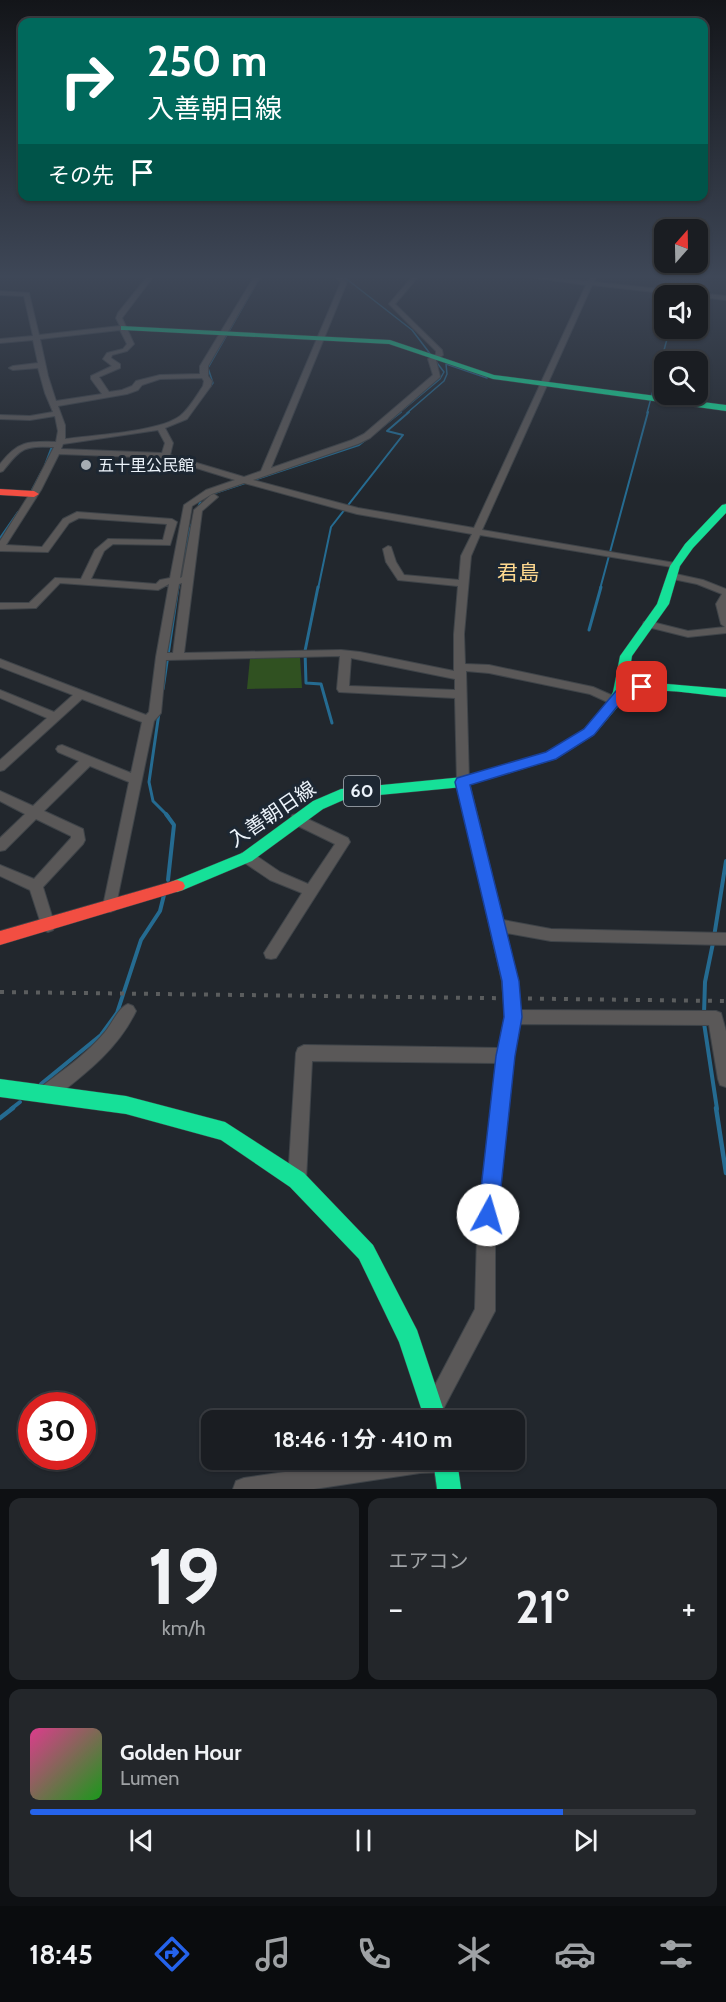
<!DOCTYPE html>
<html lang="ja">
<head>
<meta charset="utf-8">
<style>
	body { margin:0; font-family:Cabin,"Noto Sans JP",sans-serif; background:#23262a; color:#f1f3f6; height:100vh; display:flex; flex-direction:column; font-size:22px; white-space:nowrap }
	* { box-sizing:border-box; margin:0 }
	p { font-size:20px; color:#9fa2a5 }
	.icon { flex:none; width:33px; height:33px; fill:none; stroke:currentColor; stroke-width:2; stroke-linecap:round; stroke-linejoin:round }
	.map { position:relative; height:1489px; overflow:hidden }
	.panel { display:flex; flex-direction:column; gap:9px; padding:9px; background:#0e1013; flex:1 }
	.panel>* { flex:none }
	.banner { position:absolute; left:18px; top:18px; width:690px; height:183px; border-radius:12px; box-shadow:0 2px 4px #0004,0 0 0 2px #383b40; background:#00695c; color:#fff; overflow:hidden }
	.needle { width:39px; rotate:20deg }
	.controls { position:absolute; left:654px; top:219px; display:grid; gap:12px }
	.controls a { display:grid; place-items:center; width:54px; height:54px; border-radius:12px; background:#1a1d22; box-shadow:0 2px 4px #0004,0 0 0 2px #383b40; font-size:30px }
	.speed { position:absolute; left:18px; top:1392px; display:flex; gap:12px; font-size:30px; font-weight:700; text-align:center }
	.speed>* { display:grid; place-content:center; width:78px; height:78px; border-radius:50%; background:#1a1d22; box-shadow:0 2px 4px #0004,0 0 0 2px #383b40; line-height:1 }
	.speed .limit { border:9px solid #d22; background:#fff; color:#111 }
	.pin { position:absolute; display:grid; place-items:center; width:51px; height:51px; color:#fff; margin:-26px; border-radius:12px; box-shadow:0 3px 9px #0006 }
	.me { position:absolute; width:66px; margin:-33px; rotate:6deg; stroke-linejoin:round; filter:drop-shadow(0 0 4px #0008) }
	.turn { display:flex; align-items:center; gap:21px; height:126px; padding:0 30px; font-size:27px }
	.turn .icon { width:78px; height:78px; stroke-width:2.5 }
	.turn b { display:block; font-size:42px; line-height:51px }
	.then { display:flex; align-items:center; height:57px; padding:0 30px; background:#0003; gap:12px; font-size:22px }
	.big { font-size:45px; font-weight:700; line-height:1.1 }
	.panel .card { flex:1; display:flex; flex-direction:column; justify-content:center; gap:9px; min-width:0; padding:0 21px; border-radius:12px; background:#23262a }
	.panel .dial { align-items:center; gap:0 }
	.dial b { font-size:78px; line-height:1 }
	.song { display:flex; align-items:center; gap:18px }
	.cover { width:72px; height:72px; border-radius:9px; background:linear-gradient(135deg,hsl(330 70% 55%),hsl(120 70% 35%)) }
	.played { height:6px; border-radius:3px; background:linear-gradient(90deg,#2563eb 80%,#383b40 80%) }
	.keys { display:flex; justify-content:space-around; direction:ltr }
	.heat { display:flex; justify-content:space-between; align-items:center; font-size:33px; direction:ltr }
	.panel .tiles { flex:1; display:grid; gap:9px; grid-template-columns:1fr 1fr }
	.card:last-child { grid-column:span 2 }
	.trip { position:absolute; left:201px; top:1410px; width:324px; height:60px; border-radius:12px; background:#1a1d22; box-shadow:0 2px 4px #0004,0 0 0 2px #383b40; font-weight:700; line-height:60px; text-align:center }
	.dock { display:flex; height:96px; justify-content:space-around; align-items:center; background:#0a0c0e; color:#9fa2a5 }
	.dock .icon { width:42px; height:42px }
	.dock .selected { color:#2563eb }
	.dock b { font-size:27px; color:#f1f3f6 }
	.map>svg:first-child { display:block }
	.green { fill:#305121 }
	.lines { fill:none; stroke-linecap:round; stroke-linejoin:round }
	.stream-far4 { stroke:#256b91; stroke-width:1.5 }
	.stream-far3 { stroke:#256b91; stroke-width:2 }
	.stream-far2 { stroke:#256b91; stroke-width:3 }
	.stream-far1 { stroke:#256b91; stroke-width:4 }
	.stream { stroke:#256b91; stroke-width:4.5 }
	.street-casing { stroke:#3f4449; stroke-width:2 }
	.fast-casing { stroke:#3f4449; stroke-width:1 }
	.jam-casing { stroke:#3f4449; stroke-width:1 }
	.street { fill:#5a5858; fill-rule:evenodd }
	.fast { fill:#16e098; fill-rule:evenodd }
	.jam { fill:#f24e42; fill-rule:evenodd }
	.rail { stroke:#5b5d5e; stroke-width:4; stroke-dasharray:4 8; stroke-linecap:butt }
	.route { fill:#2563eb; stroke:#184099; stroke-width:1.5 }
	.poi-dot { fill:#a5acb2; stroke:#1d2732; stroke-width:2 }
	.labels { text-anchor:middle; dominant-baseline:central; stroke-width:6; stroke-linejoin:round; paint-order:stroke }
	.far-poi-label { font-size:16px; fill:#ecf3fa; stroke:#1d2732; text-anchor:start }
	.shield { fill:#1d2732; stroke:#aeb6be; stroke-width:1.5 }
	.shield-label { font-size:18px; font-weight:bold; fill:#ecf3fa }
	.street-label { font-size:20px; fill:#ecf3fa; stroke:#1d2732 }
	.neighbourhood-label { font-size:21px; fill:#fdd88f; stroke:#1d2732 }
</style>
</head>
<body>
<div class="map">
<svg width="726" height="1489" viewBox="0 0 726 1489">
	<rect width="100%" height="100%" fill="#22272d"/>
	<path class="green" d="M300,657L302,688L247,689L250,658Z"/>
	<g class="lines">
		<g class="stream-far4">
			<path d="M344,277L412,330L444,372L440,379L399,413"/>
			<path d="M190,413L213,383L208,368L260,277"/>
			<path d="M407,413L444,381L447,374L446,364L487,378"/>
			<path d="M647,413L670,328"/>
		</g>
		<g class="stream-far3">
			<path d="M188,416L191,412"/>
			<path d="M45,465L51,449L57,446"/>
			<path d="M31,492L42,471"/>
			<path d="M215,493L359,445L401,412"/>
			<path d="M0,538L18,512"/>
			<path d="M178,589L189,531L201,500"/>
			<path d="M318,589L331,527L403,435L387,431L409,412"/>
			<path d="M600,589L648,412"/>
		</g>
		<g class="stream-far2">
			<path d="M318,587L305,651L306,683L321,684L332,723"/>
			<path d="M589,630L601,587"/>
			<path d="M163,689L178,587"/>
			<path d="M159,713L149,782L153,801L168,816"/>
		</g>
		<g class="stream-far1">
			<path d="M166,814L174,825L168,880"/>
			<path d="M714,937L726,861"/>
			<path d="M704,1014L705,982L713,943"/>
			<path d="M704,1023L717,1109"/>
			<path d="M41,1084L101,1035L117,1013L141,940L160,911L164,895"/>
			<path d="M11,1109L20,1102"/>
		</g>
		<g class="stream">
			<path d="M716,1108L726,1173"/>
			<path d="M0,1118L13,1108"/>
		</g>
		<g class="street-casing">
			<g id="street">
				<path d="M147,277H153L122,318L134,344L127,351L112,355L111,358L120,364V368L99,377L109,392L122,390L132,386L136,381L160,375L200,374V366L254,277H260L208,366V376L212,381L211,386L187,419L165,428L173,443L170,455L244,477L261,471L341,282L336,277H342L347,282L271,468L352,440L364,434L433,375L428,359L436,354V351L389,304L412,277H418L395,304L442,350L443,355L436,360L440,377L370,438L358,444L253,480L358,508L474,528L586,285L529,277L588,281L590,277H596L594,282L726,296V300L592,285L482,530L675,563L678,564V568L480,535L471,556L464,634L465,664L489,665L593,687L618,698L620,701L614,705L590,694L489,673L466,671L469,782L503,920L551,929L726,933V945L551,941L506,933L518,981L520,1010L716,1011L721,1013L726,1031V1087L720,1085L718,1079L709,1025L519,1024L513,1056L495,1236V1311L441,1413L434,1416L427,1413L424,1406L475,1309L477,1236L496,1063L312,1061L306,1180L303,1186L297,1189L291,1186L288,1180L296,1053L298,1048L304,1045L499,1048L505,1017L502,981L457,782L455,698L339,692L337,689L340,656L166,660L161,713L154,721L115,910L110,912L105,910L103,906L129,782L90,766L44,811L83,829L85,840L83,844L43,887L55,926L53,930L48,932L43,930L30,890L0,876V865L34,879L71,838V836L36,819L5,850L0,851V838L25,814L0,801V791L33,806L79,761L58,752L56,749L58,746L62,745L131,773L142,722L82,699L4,770L0,771V760L47,718L0,698V690L54,712L73,695L0,667V659L146,715L149,712L156,657L169,584L158,590L60,583L36,608L0,609V603H29L55,578L81,579L95,550L108,539L163,540L167,524L79,518L69,523L48,552L0,551V541L32,490L54,447C24,446 22,447 3,471L0,472V464C18,441 28,441 56,442L58,431L55,416L30,420L0,419V415L30,416L53,412L45,393L38,368L13,370L9,368L13,366L38,363L33,340L0,343V339L33,336L24,296L0,295V291L29,293L39,335L120,326L116,318L118,313ZM120,330L127,344L123,349L107,353L103,359L112,366L91,376V379L102,394L56,401L48,376L40,339ZM202,378L204,381L203,386C197,395 189,409 180,416C159,432 93,435 65,439V425L58,406L127,394L138,390L142,385L160,379ZM158,430L165,443L162,453L61,449L63,444ZM59,454L164,458L235,480L206,490L184,505L170,578L160,580L156,584L91,579L104,551L113,544L170,545L177,522L172,519L77,512L63,519L42,547L6,545L41,490ZM244,483L357,514L472,534L461,556L459,580L404,575L396,562L391,547L388,546L383,549L386,562L398,580L458,586L454,634V671L360,652L341,650L184,653L202,511L218,497L214,494L211,495L194,510L182,577L180,578L192,506L212,494ZM182,583L173,653H167L179,584ZM351,658L455,679V690L349,686Z"/>
				<path d="M671,573L703,580L726,589V633L688,637L644,626L643,624L644,622L648,621L688,631L725,627L721,624L716,604L722,594L697,584L668,578V574Z"/>
				<path d="M297,814L348,838L350,842L276,958L271,959L266,958L264,953L302,893L270,880L242,861L240,857L242,853L247,852L252,853L280,872L308,884L335,844L292,823L291,819L292,815Z"/>
				<path d="M128,1004L133,1006L136,1011C118,1049 85,1074 53,1099L47,1101L41,1099L39,1093L41,1087C63,1070 87,1054 105,1032C112,1024 118,1008 128,1004Z"/>
				<path d="M367,1460L455,1461L452,1469L444,1472L420,1473L314,1489H233L236,1481L244,1478Z"/>
			</g>
		</g>
		<g class="fast-casing">
			<g id="fast">
				<path d="M121,326L390,340L494,375L726,405V411L493,379L389,344L124,330H121Z"/>
				<path d="M726,504V513L693,548L680,566L669,604L632,656L627,686L656,683L726,689V697C699,695 649,684 626,697L594,735L556,759L463,787L348,798L323,809L252,861L183,890L177,892L171,890L169,886L171,882L242,853L313,801L341,789L463,777L546,753L584,729L608,701L613,692L620,656L657,604L670,566L685,544L722,505Z"/>
				<path d="M0,1079L126,1096L225,1122L304,1173L373,1245L417,1330L447,1420H425L399,1342L359,1259L290,1187L221,1140L126,1114L0,1097Z"/>
				<path d="M433,1460H457L461,1489H437Z"/>
			</g>
		</g>
		<g class="jam-casing">
			<g id="jam">
				<path d="M0,489L34,491L39,494L34,497L0,495Z"/>
				<path d="M177,880L183,882L185,886L183,890L0,945V931Z"/>
			</g>
		</g>
		<use href="#street" class="street"/>
		<use href="#fast" class="fast"/>
		<use href="#jam" class="jam"/>
		<path class="rail" d="M0,992L726,1001"/>
	</g>
	<linearGradient id="sky" x2="0" y2="1"><stop stop-color="#131519"/><stop offset="0.57" stop-color="#3e4757"/><stop offset="1" stop-color="#3e4757" stop-opacity="0"/></linearGradient>
	<rect width="726" height="485" fill="url(#sky)"/>
	<path class="route" d="M642,682L646,684V690L625,697L594,735L556,759L470,785L519,981L522,1017L515,1056L498,1215L495,1222L488,1225L481,1222L478,1215L496,1056L504,1017L502,981L455,782L457,778L546,752L584,729L616,691Z"/>
	<circle class="poi-dot" cx="86" cy="465" r="6"/>
	<g class="labels">
		<g class="far-poi-label">
			<text x="98" y="465">五十里公民館</text>
		</g>
		<rect class="shield" x="344" y="776" width="36" height="30" rx="4.5"/>
		<g class="shield-label">
			<text x="362" y="791">60</text>
		</g>
		<g class="street-label">
			<text transform="translate(272 814) rotate(-34)">入善朝日線</text>
		</g>
		<g class="neighbourhood-label">
			<text x="518" y="572">君島</text>
		</g>
	</g>
</svg>
<div class="controls">
<a><svg class="needle" viewBox="-14 -14 28 28"><path d="M0-13l5 13h-10z" fill="#e53935"/><path d="M0 13l5-13h-10z" fill="#9fa2a5"/></svg></a>
<a><svg class="icon" aria-label="sound" viewBox="0 0 24 24"><path d="M4 9h4l5-4v14l-5-4H4zM17 9q2 3 0 6"/></svg></a>
<a><svg class="icon" aria-label="search" viewBox="0 0 24 24"><circle cx="10" cy="10" r="6"/><path d="M15 15l6 6"/></svg></a>
</div>
<div class="speed"><div class="limit">30</div></div>
<div class="pin" style="left:642px;top:687px;background:#d93025"><svg class="icon" aria-label="arrive" viewBox="0 0 24 24"><path d="M6 21V4h12l-3 4 3 4H6"/></svg></div>
<svg class="me" style="left:488px;top:1215px" viewBox="-20 -20 40 40"><circle r="19" fill="#fff"/><path d="M0-13L10 11 0 6-10 11z" fill="#2563eb"/></svg>
<div class="trip">18:46 · 1 分 · 410 m</div>
<div class="banner">
<div class="turn"><svg class="icon" aria-label="right" viewBox="0 0 24 24"><path d="M7 20v-9h11M14 6l5 5-5 5"/></svg><div><b>250 m</b>入善朝日線</div></div>
<div class="then">その先<svg class="icon" aria-label="arrive" viewBox="0 0 24 24"><path d="M6 21V4h12l-3 4 3 4H6"/></svg></div>
</div>
</div>
<section class="panel">
<div class="tiles">
<div class="card dial"><b>19</b><p>km/h</p></div>
<div class="card"><p>エアコン</p>
<div class="heat"><a>−</a><b class="big">21°</b><a>+</a></div>
</div>
<div class="card">
<div class="song"><i class="cover"></i><div><b>Golden Hour</b><p>Lumen</p></div></div>
<div class="played"></div>
<div class="keys"><svg class="icon" aria-label="previous" viewBox="0 0 24 24"><path d="M18 5L8 12l10 7zM5 5v14"/></svg><svg class="icon" aria-label="pause" viewBox="0 0 24 24"><path d="M8 5v14M16 5v14"/></svg><svg class="icon" aria-label="next" viewBox="0 0 24 24"><path d="M6 5l10 7-10 7zM19 5v14"/></svg></div>
</div>
</div>
</section>
<nav class="dock">
<b>18:45</b>
<svg class="icon selected" aria-label="directions" viewBox="0 0 24 24"><path d="M12 3l9 9-9 9-9-9zM9 14v-3h6M13 9l2 2-2 2"/></svg>
<svg class="icon" aria-label="music" viewBox="0 0 24 24"><path d="M9 18V5l10-2v13"/><circle cx="6" cy="18" r="3"/><circle cx="16" cy="16" r="3"/></svg>
<svg class="icon" aria-label="phone" viewBox="0 0 24 24"><path d="M5 4h4l2 5-3 2q2 4 5 5l2-3 5 2v4C11 20 4 13 5 4z"/></svg>
<svg class="icon" aria-label="climate" viewBox="0 0 24 24"><path d="M12 3v18M4 7l16 10M4 17L20 7"/></svg>
<svg class="icon" aria-label="car" viewBox="0 0 24 24"><path d="M5 17H2v-5l4-1 3-4h7l3 4 3 1v5h-3M9 17h6M6 11h13"/><circle cx="7" cy="17" r="2"/><circle cx="17" cy="17" r="2"/></svg>
<svg class="icon" aria-label="filters" viewBox="0 0 24 24"><path d="M4 7h16M4 17h16"/><circle cx="9" cy="7" r="2"/><circle cx="15" cy="17" r="2"/></svg>
</nav>
</body>
</html>
